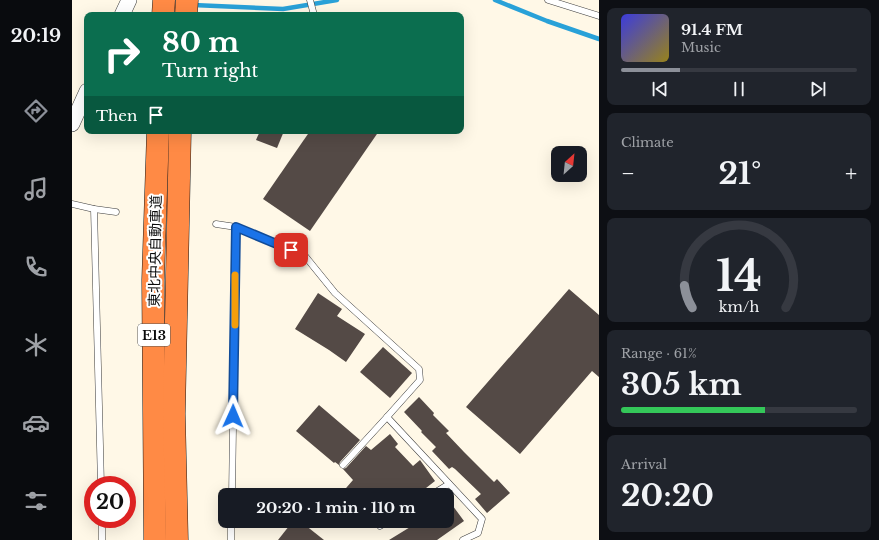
<!DOCTYPE html>
<html lang="en">
<head>
<meta charset="utf-8">
<style>
	body { margin:0; font-family:"Libre Baskerville","Noto Sans JP",serif; background:#20242c; color:#f1f3f6; height:100vh; display:flex; flex-direction:column; font-size:15px; white-space:nowrap }
	* { box-sizing:border-box; margin:0 }
	p { font-size:13px; color:#9ea1a6 }
	.icon { flex:none; width:22px; height:22px; fill:none; stroke:currentColor; stroke-width:2; stroke-linecap:round; stroke-linejoin:round }
	.map { position:relative; flex:1; overflow:hidden }
	.side { display:flex; flex-direction:column; gap:8px; padding:8px; background:#0d0f14; width:280px }
	.side>* { flex:none }
	.banner { position:absolute; left:12px; top:12px; width:380px; height:122px; border-radius:8px; box-shadow:0 4px 16px #0002; background:#0b6e4f; color:#fff; overflow:hidden }
	.needle { width:26px; rotate:27deg }
	.tools { position:absolute; left:479px; top:146px; display:grid; gap:8px }
	.tools a { display:grid; place-items:center; width:36px; height:36px; border-radius:8px; background:#171b24; box-shadow:0 4px 16px #0002; font-size:20px }
	.speed { position:absolute; left:12px; top:476px; display:flex; gap:8px; font-size:20px; font-weight:700; text-align:center }
	.speed>* { display:grid; place-content:center; width:52px; height:52px; border-radius:50%; background:#171b24; box-shadow:0 4px 16px #0002; line-height:1 }
	.speed .limit { border:6px solid #d22; background:#fff; color:#111 }
	.pin { position:absolute; display:grid; place-items:center; width:34px; height:34px; color:#fff; margin:-17px; border-radius:8px; box-shadow:0 2px 6px #0006 }
	.me { position:absolute; width:44px; margin:-22px; rotate:1deg; stroke-linejoin:round; filter:drop-shadow(0 0 3px #0008) }
	.turn { display:flex; align-items:center; gap:14px; height:84px; padding:0 12px; font-size:18px }
	.turn .icon { width:52px; height:52px; stroke-width:2.5 }
	.turn b { display:block; font-size:28px; line-height:34px }
	.then { display:flex; align-items:center; height:38px; padding:0 12px; background:#0003; gap:8px; font-size:15px }
	.big { font-size:30px; font-weight:700; line-height:1.1 }
	.side .card { flex:1; display:flex; flex-direction:column; justify-content:center; gap:6px; min-width:0; padding:0 14px; border-radius:8px; background:#20242c }
	.side .dial { align-items:center; gap:0 }
	.dial svg { height:104px; overflow:visible; fill:none; stroke:#363941; stroke-width:7; stroke-linecap:round; text-anchor:middle }
	.dial text { fill:#f1f3f6; stroke:none }
	.song { display:flex; align-items:center; gap:12px }
	.cover { width:48px; height:48px; border-radius:6px; background:linear-gradient(135deg,hsl(240 70% 55%),hsl(50 70% 35%)) }
	.played { height:4px; border-radius:2px; background:linear-gradient(90deg,#8c9099 25%,#363941 25%) }
	.keys { display:flex; justify-content:space-around; direction:ltr }
	.heat { display:flex; justify-content:space-between; align-items:center; font-size:22px; direction:ltr }
	.charge { height:6px; border-radius:3px; background:linear-gradient(90deg,#34c759 61%,#363941 0) }
	.trip { position:absolute; left:146px; top:488px; width:236px; height:40px; border-radius:8px; background:#171b24; box-shadow:0 4px 16px #0002; font-weight:700; line-height:40px; text-align:center }
	main { display:flex; flex:1; min-height:0 }
	.tab-bar { display:flex; flex-direction:column; width:72px; justify-content:space-around; align-items:center; background:#090b0e; color:#9ea1a6 }
	.tab-bar .icon { width:28px; height:28px }
	.tab-bar .selected { color:#8c9099 }
	.tab-bar b { font-size:18px; color:#f1f3f6 }
	.map>svg:first-child { display:block }
	.lines { fill:none; stroke-linecap:round; stroke-linejoin:round }
	.stream { stroke:#29a1d8; stroke-width:4.5 }
	.building { fill:#544a46 }
	.service-casing { stroke:#3d3d3d; stroke-width:7 }
	.tertiary-casing { stroke:#3d3d3d; stroke-width:16 }
	.motorway-casing { stroke:#1b1b1b; stroke-width:23 }
	.service { stroke:#fff; stroke-width:6 }
	.tertiary { stroke:#fff; stroke-width:15 }
	.motorway { stroke:#ff8a45; stroke-width:22 }
	.route-casing { stroke:#114b97; stroke-width:10 }
	.route { stroke:#1a73e8; stroke-width:7 }
	.slow { stroke:#f59e0b; stroke-width:7 }
	.labels { text-anchor:middle; dominant-baseline:central; stroke-width:4; stroke-linejoin:round; paint-order:stroke }
	.shield { fill:#fff; stroke:#545454; stroke-width:1 }
	.shield-label { font-size:13px; font-weight:bold; fill:#0a0a0a }
	.street-label { font-size:14px; fill:#0a0a0a; stroke:#fff }
</style>
</head>
<body>
<main>
<nav class="tab-bar">
<b>20:19</b>
<svg class="icon selected" aria-label="directions" viewBox="0 0 24 24"><path d="M12 3l9 9-9 9-9-9zM9 14v-3h6M13 9l2 2-2 2"/></svg>
<svg class="icon" aria-label="music" viewBox="0 0 24 24"><path d="M9 18V5l10-2v13"/><circle cx="6" cy="18" r="3"/><circle cx="16" cy="16" r="3"/></svg>
<svg class="icon" aria-label="phone" viewBox="0 0 24 24"><path d="M5 4h4l2 5-3 2q2 4 5 5l2-3 5 2v4C11 20 4 13 5 4z"/></svg>
<svg class="icon" aria-label="climate" viewBox="0 0 24 24"><path d="M12 3v18M4 7l16 10M4 17L20 7"/></svg>
<svg class="icon" aria-label="car" viewBox="0 0 24 24"><path d="M5 17H2v-5l4-1 3-4h7l3 4 3 1v5h-3M9 17h6M6 11h13"/><circle cx="7" cy="17" r="2"/><circle cx="17" cy="17" r="2"/></svg>
<svg class="icon" aria-label="filters" viewBox="0 0 24 24"><path d="M4 7h16M4 17h16"/><circle cx="9" cy="7" r="2"/><circle cx="15" cy="17" r="2"/></svg>
</nav>
<div class="map">
<svg width="527" height="540" viewBox="0 0 527 540">
	<rect width="100%" height="100%" fill="#fff8e7"/>
	<g class="lines">
		<g class="stream">
			<path d="M423,0L475,21L527,39"/>
			<path d="M121,5L211,9L265,0"/>
		</g>
	</g>
	<g class="building">
		<path d="M188,131H212L205,148L184,140Z"/>
		<path d="M238,131H307L238,231L191,199Z"/>
		<path d="M497,289L527,315V377L520,371L448,454L394,407Z"/>
		<path d="M246,293L270,309L265,316L293,334L274,362L257,350L223,329Z"/>
		<path d="M311,347L340,373L318,398L288,372Z"/>
		<path d="M347,397L362,413L361,415L377,431L374,433L392,452L422,482L425,479L438,493L415,513L403,499L409,494L383,469L380,467L377,469L360,451L364,447L349,432L350,431L332,412Z"/>
		<path d="M247,405L288,440L268,462L267,465L263,462L262,463L224,431Z"/>
		<path d="M318,434L326,444L323,447L341,466L348,460L363,481L345,495H268L281,480L271,469L274,468L294,446L299,450Z"/>
		<path d="M375,498L392,521L365,540H317L348,521H375Z"/>
		<path d="M221,521H228L252,540H206Z"/>
	</g>
	<g class="lines">
		<g class="service-casing">
			<g id="service">
				<path d="M238,0L242,15"/>
				<path d="M476,0L527,16"/>
				<path d="M0,204L22,209L44,212"/>
				<path d="M22,209L29,485"/>
				<path d="M144,224L164,227L233,256L263,293L347,369L348,380L315,417L410,519L406,533L391,540"/>
				<path d="M271,465L315,417"/>
				<path d="M160,495L164,227"/>
				<path d="M359,495L377,484"/>
				<path d="M30,519V540"/>
				<path d="M308,526L317,521"/>
				<path d="M159,540V521"/>
			</g>
		</g>
		<g class="tertiary-casing">
			<g id="tertiary">
				<path d="M50,15L57,0"/>
				<path d="M0,124L15,91"/>
			</g>
		</g>
		<g class="motorway-casing">
			<g id="motorway">
				<path d="M91,15L92,0"/>
				<path d="M114,15L115,0"/>
				<path d="M83,540L81,280L86,131"/>
				<path d="M105,540L102,414L108,131"/>
			</g>
		</g>
		<use href="#service" class="service"/>
		<use href="#tertiary" class="tertiary"/>
		<use href="#motorway" class="motorway"/>
	</g>
	<g class="lines">
		<g class="route-casing">
			<path id="route" d="M161,416L164,227L219,250"/>
		</g>
		<use href="#route" class="route"/>
		<path class="slow" d="M163,325V275"/>
	</g>
	<g class="labels">
		<rect class="shield" x="66" y="324" width="32" height="22" rx="3"/>
		<g class="shield-label">
			<text x="82" y="335">E13</text>
		</g>
		<g class="street-label">
			<text transform="translate(83 251) rotate(-89)">東北中央自動車道</text>
		</g>
	</g>
</svg>
<div class="tools">
<a><svg class="needle" viewBox="-14 -14 28 28"><path d="M0-13l5 13h-10z" fill="#e53935"/><path d="M0 13l5-13h-10z" fill="#9ea1a6"/></svg></a>
</div>
<div class="speed"><div class="limit">20</div></div>
<div class="pin" style="left:219px;top:250px;background:#d93025"><svg class="icon" aria-label="arrive" viewBox="0 0 24 24"><path d="M6 21V4h12l-3 4 3 4H6"/></svg></div>
<svg class="me" style="left:161px;top:416px" viewBox="-20 -20 40 40"><path d="M0-17L14 15 0 8-14 15z" fill="#1a73e8" stroke="#fff" stroke-width="4"/></svg>
<div class="trip">20:20 · 1 min · 110 m</div>
<div class="banner">
<div class="turn"><svg class="icon" aria-label="right" viewBox="0 0 24 24"><path d="M7 20v-9h11M14 6l5 5-5 5"/></svg><div><b>80 m</b>Turn right</div></div>
<div class="then">Then<svg class="icon" aria-label="arrive" viewBox="0 0 24 24"><path d="M6 21V4h12l-3 4 3 4H6"/></svg></div>
</div>
</div>
<section class="side">
<div class="card">
<div class="song"><i class="cover"></i><div><b>91.4 FM</b><p>Music</p></div></div>
<div class="played"></div>
<div class="keys"><svg class="icon" aria-label="previous" viewBox="0 0 24 24"><path d="M18 5L8 12l10 7zM5 5v14"/></svg><svg class="icon" aria-label="pause" viewBox="0 0 24 24"><path d="M8 5v14M16 5v14"/></svg><svg class="icon" aria-label="next" viewBox="0 0 24 24"><path d="M6 5l10 7-10 7zM19 5v14"/></svg></div>
</div>
<div class="card"><p>Climate</p>
<div class="heat"><a>−</a><b class="big">21°</b><a>+</a></div>
</div>
<div class="card dial"><svg viewBox="0 0 100 80">
<path d="M14 69A42 42 0 1 1 86 69"/>
<path d="M14 69A42 42 0 0 1 8 52" stroke="#8c9099"/>
<text x="50" y="56" font-size="32" font-weight="700">14</text>
<text x="50" y="72" font-size="11">km/h</text>
</svg></div>
<div class="card"><p>Range · 61%</p><b class="big">305 km</b><div class="charge"></div></div>
<div class="card"><p>Arrival</p><b class="big">20:20</b></div>
</section>
</main>
</body>
</html>
